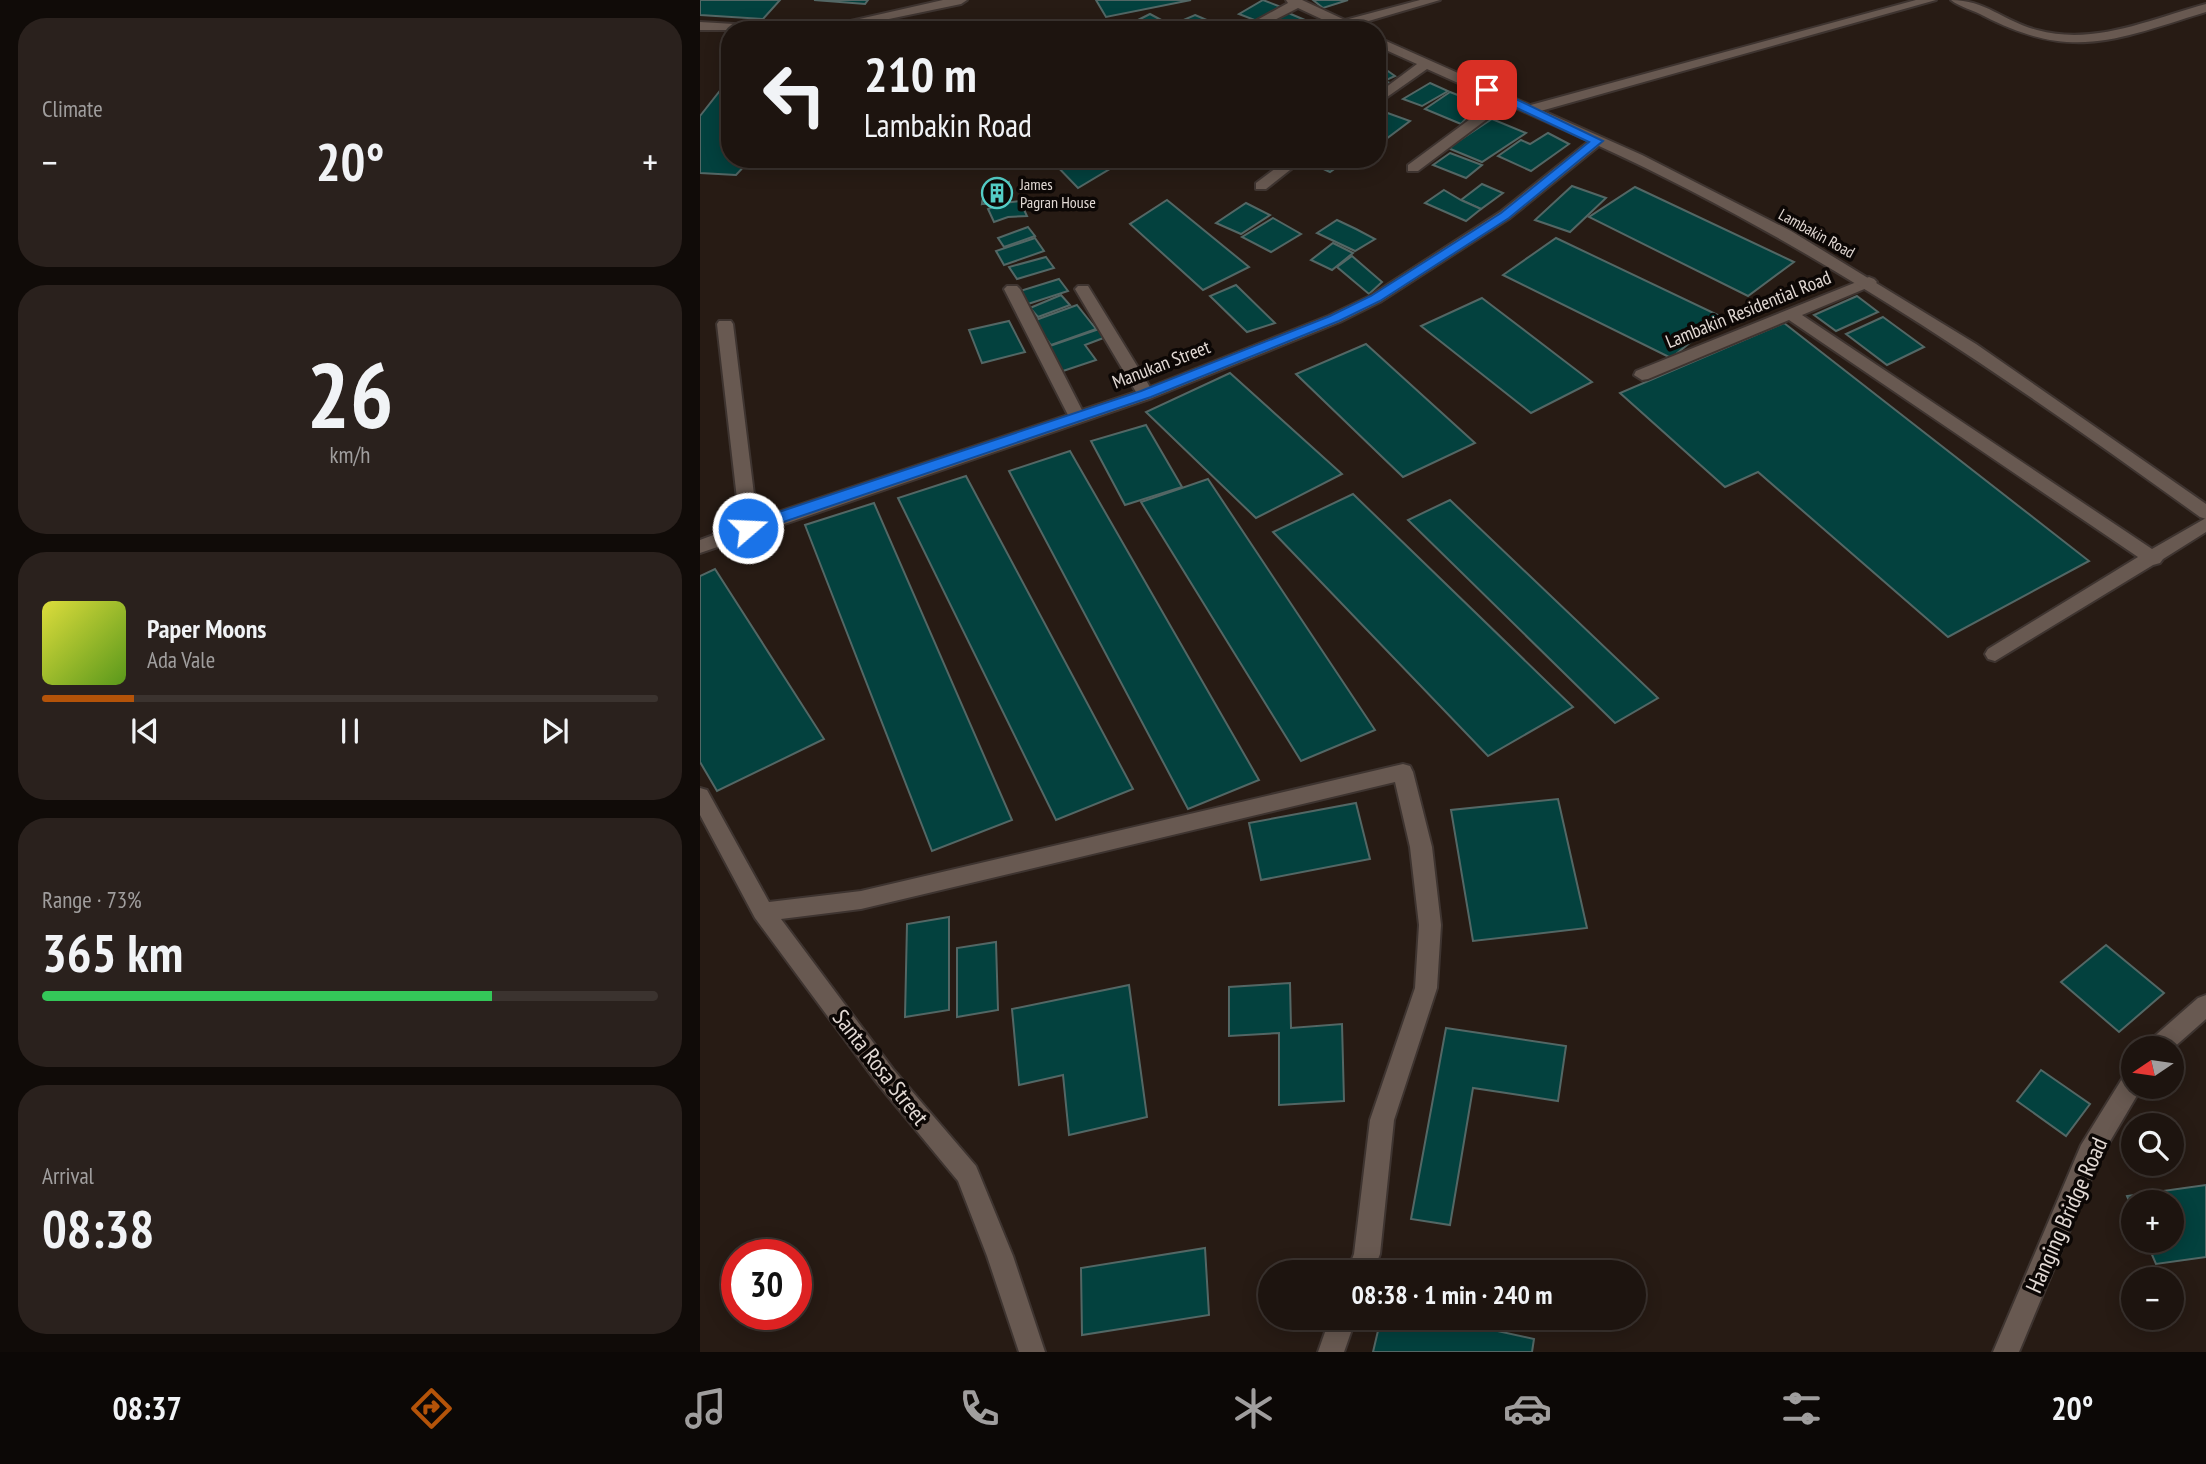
<!DOCTYPE html>
<html lang="en">
<head>
<meta charset="utf-8">
<style>
	body { margin:0; font-family:"PT Sans Narrow",sans-serif; background:#2a211d; color:#f1f3f6; height:100vh; display:flex; flex-direction:column; font-size:26px; white-space:nowrap }
	* { box-sizing:border-box; margin:0 }
	p { font-size:23px; color:#a09e9e }
	.icon { flex:none; width:38px; height:38px; fill:none; stroke:currentColor; stroke-width:2; stroke-linecap:round; stroke-linejoin:round }
	.map { position:relative; flex:1; overflow:hidden }
	.side { display:flex; flex-direction:column; gap:18px; padding:18px; background:#100b08; width:700px }
	.side>* { flex:none }
	.banner { position:absolute; left:21px; top:21px; width:665px; height:147px; border-radius:28px; box-shadow:0 4px 18px #0003,0 0 0 2px #3b332f; background:#1d140f; color:#f1f3f6; overflow:hidden }
	.needle { width:46px; rotate:257deg }
	.tools { position:absolute; left:1421px; top:1036px; display:grid; gap:14px }
	.tools a { display:grid; place-items:center; width:63px; height:63px; border-radius:50%; background:#1d140f; box-shadow:0 4px 18px #0003,0 0 0 2px #3b332f; font-size:35px }
	.speed { position:absolute; left:21px; top:1239px; display:flex; gap:14px; font-size:35px; font-weight:700; text-align:center }
	.speed>* { display:grid; place-content:center; width:91px; height:91px; border-radius:50%; background:#1d140f; box-shadow:0 4px 18px #0003,0 0 0 2px #3b332f; line-height:1 }
	.speed .limit { border:10px solid #d22; background:#fff; color:#111 }
	.pin { position:absolute; display:grid; place-items:center; width:60px; height:60px; color:#fff; margin:-30px; border-radius:14px; box-shadow:0 4px 10px #0006 }
	.me { position:absolute; width:77px; margin:-38px; rotate:71deg; stroke-linejoin:round; filter:drop-shadow(0 0 5px #0008) }
	.turn { display:flex; align-items:center; gap:24px; height:147px; padding:0 28px; font-size:32px }
	.turn .icon { width:91px; height:91px; stroke-width:2.5 }
	.turn b { display:block; font-size:49px; line-height:60px }
	.big { font-size:52px; font-weight:600; line-height:1.1 }
	.side .tile { flex:1; display:flex; flex-direction:column; justify-content:center; gap:10px; min-width:0; padding:0 24px; border-radius:28px; background:#2a211d }
	.side .dial { align-items:center; gap:0 }
	.dial b { font-size:91px; line-height:1 }
	.song { display:flex; align-items:center; gap:21px }
	.cover { width:84px; height:84px; border-radius:10px; background:linear-gradient(135deg,hsl(60 70% 55%),hsl(90 70% 35%)) }
	.played { height:7px; border-radius:4px; background:linear-gradient(90deg,#b45309 15%,#3b332f 15%) }
	.keys { display:flex; justify-content:space-around; direction:ltr }
	.heat { display:flex; justify-content:space-between; align-items:center; font-size:38px; direction:ltr }
	.charge { height:10px; border-radius:5px; background:linear-gradient(90deg,#34c759 73%,#3b332f 0) }
	.trip { position:absolute; left:558px; top:1260px; width:388px; height:70px; border-radius:35px; background:#1d140f; box-shadow:0 4px 18px #0003,0 0 0 2px #3b332f; font-weight:600; line-height:70px; text-align:center }
	.menu { display:flex; height:112px; justify-content:space-around; align-items:center; background:#0c0806; color:#a09e9e }
	.menu .icon { width:49px; height:49px }
	.menu .current { color:#b45309 }
	.menu b { font-size:32px; color:#f1f3f6 }
	main { display:flex; flex:1; min-height:0 }
	.map>svg:first-child { display:block }
	.building { fill:#03413e; stroke:#536765; stroke-width:2 }
	.lines { fill:none; stroke-linecap:round; stroke-linejoin:round }
	.service-casing { stroke:#3e3430; stroke-width:4 }
	.minor-casing { stroke:#3e3430; stroke-width:4 }
	.tertiary-casing { stroke:#3e3430; stroke-width:4 }
	.service { fill:#685951; fill-rule:evenodd }
	.minor { fill:#685951; fill-rule:evenodd }
	.tertiary { fill:#685951; fill-rule:evenodd }
	.route { fill:#1a73e8; stroke:#114b97; stroke-width:2 }
	.labels { text-anchor:middle; dominant-baseline:central; stroke-width:7; stroke-linejoin:round; paint-order:stroke }
	.far-poi-label { font-size:16px; fill:#e2d9d4; stroke:#0c0705; text-anchor:start }
	.far-street-label { font-size:16px; fill:#e2d9d4; stroke:#0c0705 }
	.street-label { font-size:19px; fill:#e2d9d4; stroke:#0c0705 }
	.near-street-label { font-size:23px; fill:#e2d9d4; stroke:#0c0705 }
</style>
</head>
<body>
<main>
<section class="side">
<div class="tile"><p>Climate</p>
<div class="heat"><a>−</a><b class="big">20°</b><a>+</a></div>
</div>
<div class="tile dial"><b>26</b><p>km/h</p></div>
<div class="tile">
<div class="song"><i class="cover"></i><div><b>Paper Moons</b><p>Ada Vale</p></div></div>
<div class="played"></div>
<div class="keys"><svg class="icon" aria-label="previous" viewBox="0 0 24 24"><path d="M18 5L8 12l10 7zM5 5v14"/></svg><svg class="icon" aria-label="pause" viewBox="0 0 24 24"><path d="M8 5v14M16 5v14"/></svg><svg class="icon" aria-label="next" viewBox="0 0 24 24"><path d="M6 5l10 7-10 7zM19 5v14"/></svg></div>
</div>
<div class="tile"><p>Range · 73%</p><b class="big">365 km</b><div class="charge"></div></div>
<div class="tile"><p>Arrival</p><b class="big">08:38</b></div>
</section>
<div class="map">
<svg width="1506" height="1352" viewBox="0 0 1506 1352">
	<rect width="100%" height="100%" fill="#271b14"/>
	<g class="building">
		<path d="M0,0H80L63,19L0,15Z"/>
		<path d="M114,0H168L165,4Z"/>
		<path d="M396,0H491L406,17Z"/>
		<path d="M563,0L581,7L557,21L539,14Z"/>
		<path d="M613,0H648L623,8Z"/>
		<path d="M586,12L612,23L600,30H576L564,25Z"/>
		<path d="M450,14L480,30H418Z"/>
		<path d="M495,15L507,20L493,27L481,21Z"/>
		<path d="M685,69L695,76L684,81L696,85L677,97V71Z"/>
		<path d="M30,78V159H51L36,175L0,173V116Z"/>
		<path d="M730,83L748,91L722,106L703,99Z"/>
		<path d="M750,92L786,106L769,115L761,124L725,109Z"/>
		<path d="M682,111L710,121L686,139L677,135V115Z"/>
		<path d="M792,119L826,133L782,162L748,148Z"/>
		<path d="M848,133L869,144L831,171L798,156L821,140L830,144Z"/>
		<path d="M750,153L782,165L766,178L733,165Z"/>
		<path d="M350,159H404L413,167L378,188Z"/>
		<path d="M613,159H648L630,172L608,162Z"/>
		<path d="M309,182V200L282,204L285,187Z"/>
		<path d="M309,182V200L282,204L285,187Z"/>
		<path d="M782,184L803,193L781,209L761,200Z"/>
		<path d="M872,186L906,198L870,232L835,220Z"/>
		<path d="M935,187L1094,262L1048,296L889,217Z"/>
		<path d="M744,190L761,200L781,209L766,221L725,203Z"/>
		<path d="M467,200L549,267L503,290L430,224Z"/>
		<path d="M320,201L327,216L308,217L294,222L288,209L304,203Z"/>
		<path d="M546,203L570,215L541,234L516,223Z"/>
		<path d="M573,218L601,234L571,252L542,237Z"/>
		<path d="M637,220L656,229L675,239L655,251L617,233Z"/>
		<path d="M328,227L335,236L304,247L298,238Z"/>
		<path d="M335,238L344,251L304,265L296,251Z"/>
		<path d="M856,238L1022,317L971,358L803,275Z"/>
		<path d="M633,243L653,253L632,270L611,260Z"/>
		<path d="M652,256L682,282L669,294L637,267Z"/>
		<path d="M346,257L354,268L317,279L309,267Z"/>
		<path d="M359,279L368,291L328,304L320,291Z"/>
		<path d="M536,285L575,323L547,332L510,296Z"/>
		<path d="M361,295L370,305L338,317L330,308Z"/>
		<path d="M1157,296L1178,312L1136,331L1114,315Z"/>
		<path d="M782,298L892,382L831,413L721,326Z"/>
		<path d="M377,305L396,329L351,345L333,321Z"/>
		<path d="M1183,317L1224,347L1187,365L1146,334Z"/>
		<path d="M309,321L325,352L282,363L269,330Z"/>
		<path d="M1084,323L1389,561L1248,637L1058,472L1025,487L920,393Z"/>
		<path d="M399,329L406,337L385,345L396,360L360,372L344,348Z"/>
		<path d="M666,344L775,443L703,477L596,374Z"/>
		<path d="M530,373L642,474L556,518L446,412Z"/>
		<path d="M446,425L482,487L425,505L391,441Z"/>
		<path d="M370,451L559,780L488,809L309,471Z"/>
		<path d="M266,476L433,789L356,820L198,498Z"/>
		<path d="M508,479L675,730L601,761L441,502Z"/>
		<path d="M653,494L873,707L788,756L573,532Z"/>
		<path d="M750,500L958,698L915,723L708,520Z"/>
		<path d="M174,503L312,820L232,851L105,525Z"/>
		<path d="M15,569L124,739L17,791L0,762V576Z"/>
		<path d="M858,799L887,928L773,941L751,810Z"/>
		<path d="M656,803L670,859L561,880L549,823Z"/>
		<path d="M249,917V1010L205,1017L207,924Z"/>
		<path d="M296,942L298,1010L257,1017V948Z"/>
		<path d="M1406,945L1464,993L1419,1032L1361,982Z"/>
		<path d="M590,983L591,1028L642,1024L644,1101L579,1105V1033L529,1036V987Z"/>
		<path d="M429,985L447,1117L369,1135L363,1075L319,1085L312,1009Z"/>
		<path d="M746,1028L866,1046L858,1101L773,1088L750,1225L711,1219Z"/>
		<path d="M1341,1070L1390,1104L1366,1136L1317,1101Z"/>
		<path d="M1506,1185V1257L1456,1264L1446,1241H1472V1202H1433V1210L1427,1196Z"/>
		<path d="M505,1248L509,1315L382,1335L381,1268Z"/>
		<path d="M681,1318H738L834,1339L832,1352H673Z"/>
	</g>
	<g class="lines">
		<g class="service-casing">
			<g id="service">
				<path d="M243,0H267L261,4L136,30H111Z"/>
				<path d="M1216,0H1236L837,112L832,113L825,109L827,106Z"/>
				<path d="M1251,0C1286,0 1305,22 1337,30C1395,46 1450,19 1506,4V12C1417,39 1373,62 1284,16C1274,10 1259,7 1251,0Z"/>
				<path d="M0,22L68,26L74,30H0Z"/>
				<path d="M1169,277L1174,279L1177,282L1174,285L1102,315L1452,549L1506,518V532L1463,559L1460,563L1453,565L1295,661L1288,659L1285,654L1288,649L1438,557L1089,320L948,379L942,380L934,375L936,371Z"/>
			</g>
		</g>
		<g class="minor-casing">
			<g id="minor">
				<path d="M586,0H602L645,20L720,0H740L655,25L660,30H645L598,8L555,30H539L588,3Z"/>
				<path d="M677,37L942,155L1091,231L1276,344L1506,504V519L1500,517C1308,378 1115,245 899,146L810,218L680,302L640,322L452,398L0,553V540L40,525L17,324L19,321H31L33,324L57,519L368,415L304,289L307,286H317L320,289L382,410L436,392L375,289L378,286H388L450,387L628,316L670,296L800,212L889,141L807,104L718,171H708V165L796,100L727,69L677,104V94L717,64L677,46Z"/>
				<path d="M588,159H604L566,189H556V183Z"/>
				<path d="M703,764L710,766L713,772L732,847L741,925L737,988L694,1120L680,1254L673,1272H647L654,1254L670,1120L715,988L719,925L710,847L695,782L161,909L81,919L193,1069L276,1166L313,1256L345,1352H319L287,1256L258,1181L177,1083L55,918L0,815V788L7,790L69,902L161,891Z"/>
				<path d="M630,1318H656L644,1352H618Z"/>
			</g>
		</g>
		<g class="tertiary-casing">
			<g id="tertiary">
				<path d="M1506,995V1019L1472,1049L1446,1048L1449,1041L1498,998Z"/>
				<path d="M1433,1071V1087H1442L1399,1160L1319,1352H1293L1381,1145L1425,1074Z"/>
			</g>
		</g>
		<use href="#service" class="service"/>
		<use href="#minor" class="minor"/>
		<use href="#tertiary" class="tertiary"/>
	</g>
	<path class="route" d="M783,87H791L903,141L809,218L680,301L639,321L451,397L54,532L48,533L41,528L43,524L441,391L630,316L671,296L801,213L889,142L783,92Z"/>
	<defs>
		<g id="building-ring" transform="scale(1.575)"><circle r="9.5" fill="#0c0705" stroke="#54cdc6" stroke-width="1.5"/><path d="M-4-6H4V6H1V3H-1V6H-4ZM-2.5-4.3h1.7v1.8h-1.7ZM.8-4.3h1.7v1.8H.8ZM-2.5-1h1.7V.8h-1.7ZM.8-1h1.7V.8H.8Z" fill="#54cdc6"/></g>
	</defs>
	<g fill-rule="evenodd">
		<use href="#building-ring" x="297" y="193"/>
	</g>
	<g class="labels">
		<g class="far-poi-label">
			<text x="320" y="184">James<tspan x="320" dy="18">Pagran House</tspan></text>
		</g>
		<g class="far-street-label">
			<text transform="translate(1117 233) rotate(29)">Lambakin Road</text>
		</g>
		<g class="street-label">
			<text transform="translate(1048 309) rotate(-22)">Lambakin Residential Road</text>
			<text transform="translate(461 364) rotate(-21)">Manukan Street</text>
		</g>
		<g class="near-street-label">
			<text transform="translate(181 1067) rotate(52)">Santa Rosa Street</text>
			<text transform="translate(1366 1215) rotate(-66)">Hanging Bridge Road</text>
		</g>
	</g>
</svg>
<div class="tools">
<a><svg class="needle" viewBox="-14 -14 28 28"><path d="M0-13l5 13h-10z" fill="#e53935"/><path d="M0 13l5-13h-10z" fill="#a09e9e"/></svg></a>
<a><svg class="icon" aria-label="search" viewBox="0 0 24 24"><circle cx="10" cy="10" r="6"/><path d="M15 15l6 6"/></svg></a>
<a>+</a>
<a>−</a>
</div>
<div class="speed"><div class="limit">30</div></div>
<div class="pin" style="left:787px;top:90px;background:#d93025"><svg class="icon" aria-label="arrive" viewBox="0 0 24 24"><path d="M6 21V4h12l-3 4 3 4H6"/></svg></div>
<svg class="me" style="left:48px;top:528px" viewBox="-20 -20 40 40"><circle r="17" fill="#1a73e8" stroke="#fff" stroke-width="3"/><path d="M0-11L8 9 0 5-8 9z" fill="#fff"/></svg>
<div class="trip">08:38 · 1 min · 240 m</div>
<div class="banner">
<div class="turn"><svg class="icon" aria-label="left" viewBox="0 0 24 24"><path d="M17 20v-9H6M10 6l-5 5 5 5"/></svg><div><b>210 m</b>Lambakin Road</div></div>
</div>
</div>
</main>
<nav class="menu">
<b>08:37</b>
<svg class="icon current" aria-label="directions" viewBox="0 0 24 24"><path d="M12 3l9 9-9 9-9-9zM9 14v-3h6M13 9l2 2-2 2"/></svg>
<svg class="icon" aria-label="music" viewBox="0 0 24 24"><path d="M9 18V5l10-2v13"/><circle cx="6" cy="18" r="3"/><circle cx="16" cy="16" r="3"/></svg>
<svg class="icon" aria-label="phone" viewBox="0 0 24 24"><path d="M5 4h4l2 5-3 2q2 4 5 5l2-3 5 2v4C11 20 4 13 5 4z"/></svg>
<svg class="icon" aria-label="climate" viewBox="0 0 24 24"><path d="M12 3v18M4 7l16 10M4 17L20 7"/></svg>
<svg class="icon" aria-label="car" viewBox="0 0 24 24"><path d="M5 17H2v-5l4-1 3-4h7l3 4 3 1v5h-3M9 17h6M6 11h13"/><circle cx="7" cy="17" r="2"/><circle cx="17" cy="17" r="2"/></svg>
<svg class="icon" aria-label="filters" viewBox="0 0 24 24"><path d="M4 7h16M4 17h16"/><circle cx="9" cy="7" r="2"/><circle cx="15" cy="17" r="2"/></svg>
<b>20°</b>
</nav>
</body>
</html>
